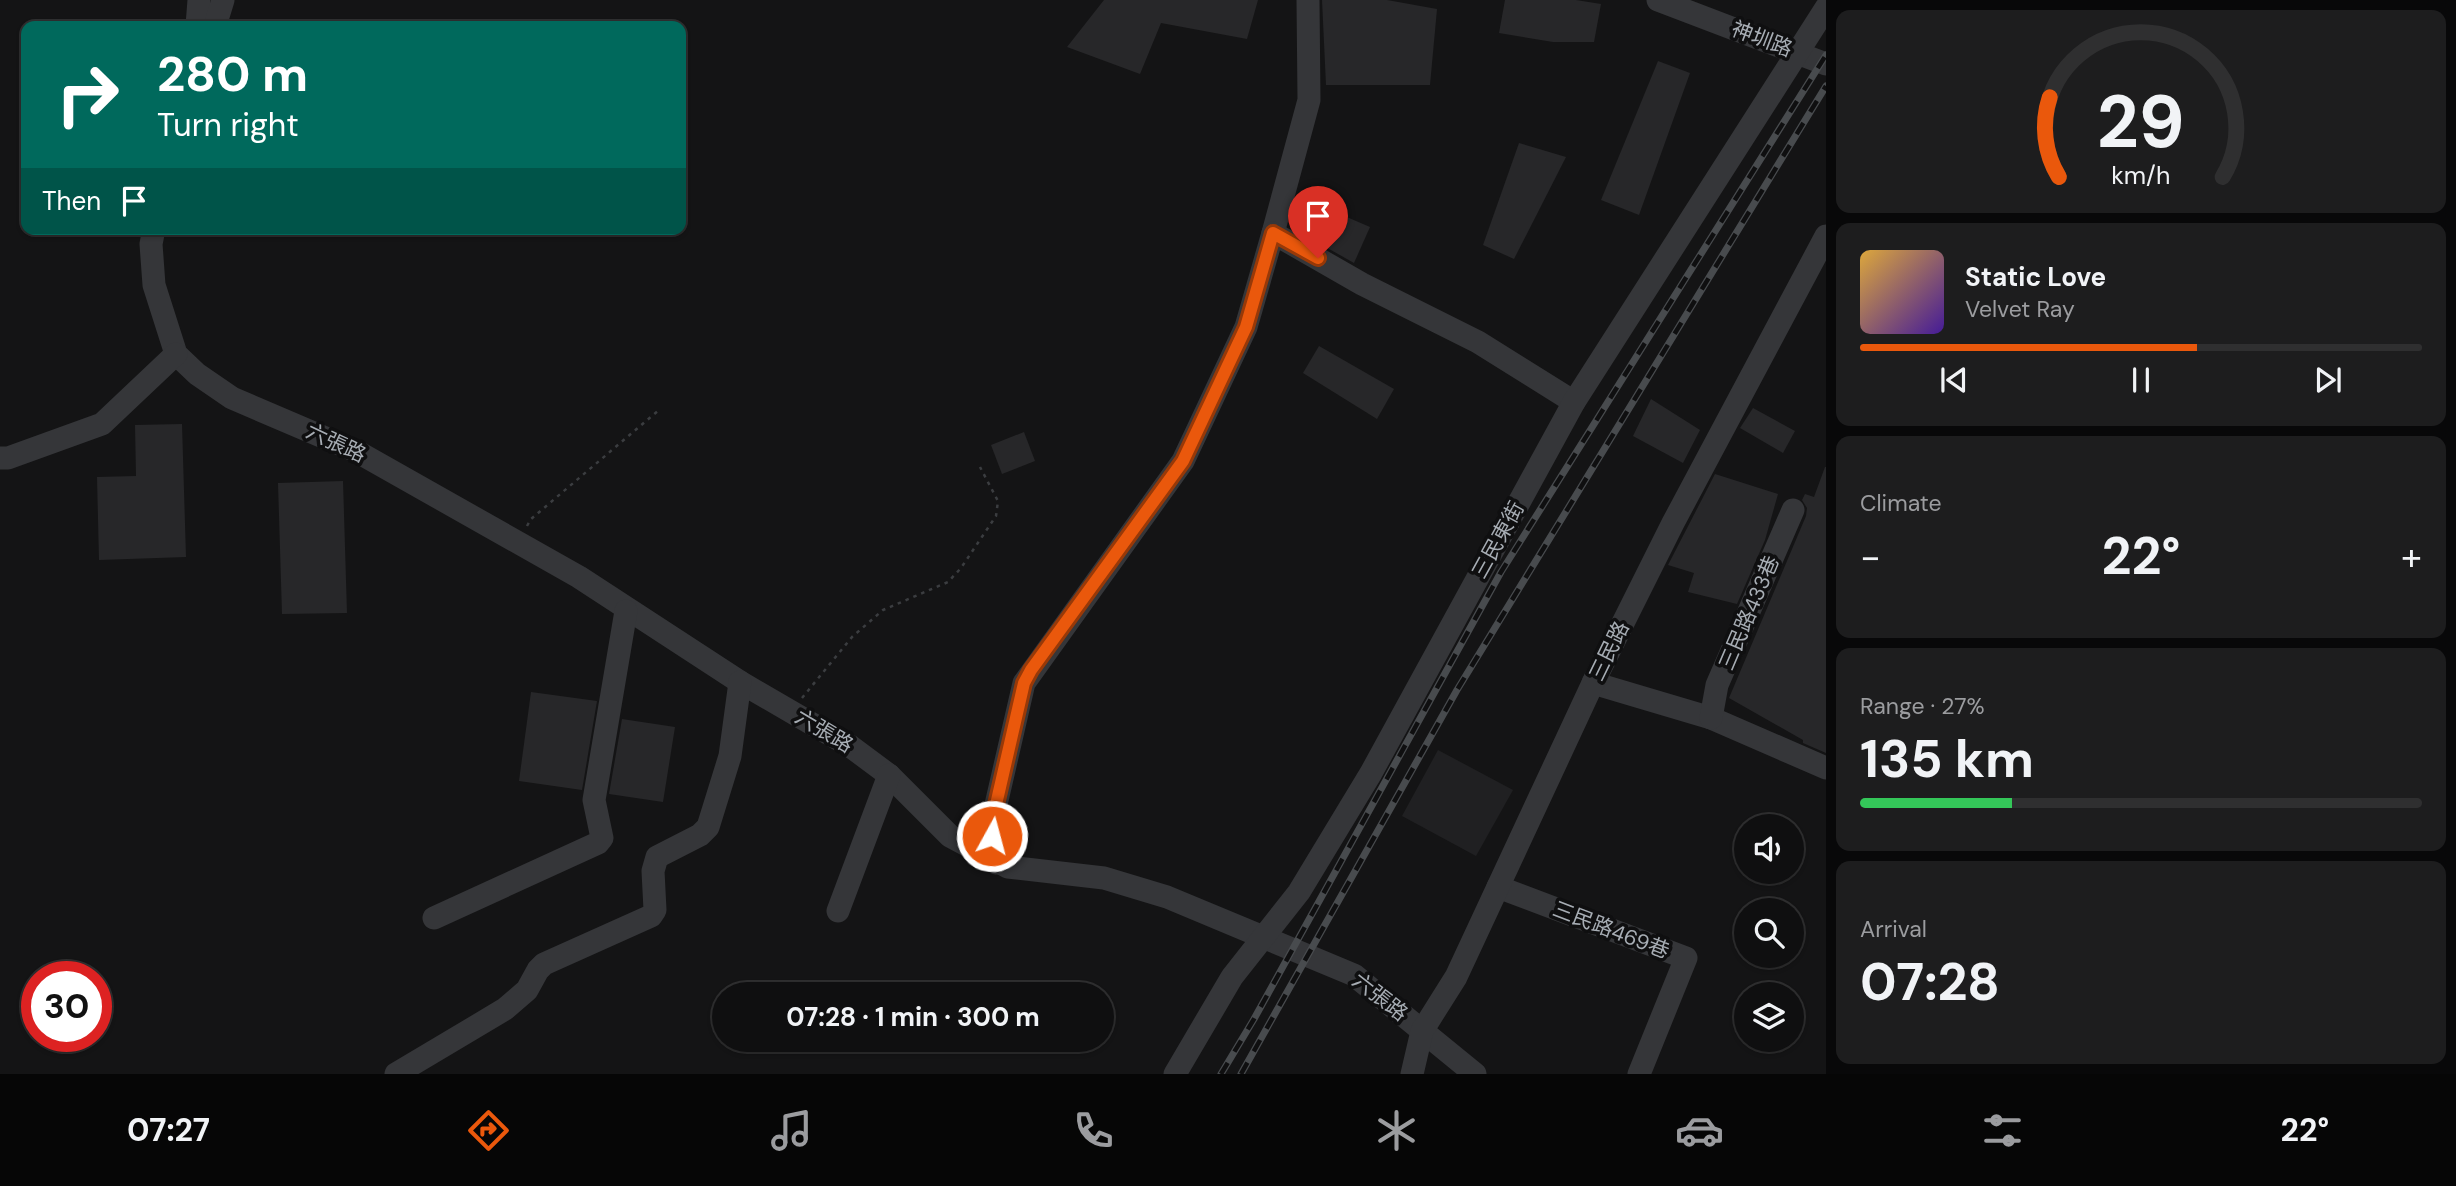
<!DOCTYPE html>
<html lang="en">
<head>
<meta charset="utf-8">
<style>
	body { margin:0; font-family:"DM Sans","Noto Sans TC",sans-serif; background:#1d1d1e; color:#f1f3f6; height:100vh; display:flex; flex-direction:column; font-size:26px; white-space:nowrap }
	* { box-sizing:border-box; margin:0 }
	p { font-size:23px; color:#9b9c9f }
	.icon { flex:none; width:38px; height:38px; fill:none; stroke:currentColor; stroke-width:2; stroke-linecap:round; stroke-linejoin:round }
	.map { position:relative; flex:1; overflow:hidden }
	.drawer { display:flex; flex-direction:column; gap:10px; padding:10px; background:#080809; width:630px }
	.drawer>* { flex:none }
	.hud { position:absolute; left:21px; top:21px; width:665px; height:214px; border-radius:14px; box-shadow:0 2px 5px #0004,0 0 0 2px #2f2f30; background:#00695c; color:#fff; overflow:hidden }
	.fabs { position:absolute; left:1734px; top:814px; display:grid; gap:14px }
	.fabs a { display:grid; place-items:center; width:70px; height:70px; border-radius:50%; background:#0f0f10; box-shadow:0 2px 5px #0004,0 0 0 2px #2f2f30; font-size:35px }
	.speed { position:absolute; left:21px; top:961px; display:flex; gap:14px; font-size:35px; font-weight:700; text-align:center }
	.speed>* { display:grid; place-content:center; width:91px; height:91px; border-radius:50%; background:#0f0f10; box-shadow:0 2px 5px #0004,0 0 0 2px #2f2f30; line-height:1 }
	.speed .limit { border:10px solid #d22; background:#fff; color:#111 }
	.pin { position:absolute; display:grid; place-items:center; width:60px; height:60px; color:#fff; margin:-72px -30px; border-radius:50% 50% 50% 0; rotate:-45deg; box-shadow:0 0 7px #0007 }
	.pin .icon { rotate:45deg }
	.me { position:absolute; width:77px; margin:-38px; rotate:7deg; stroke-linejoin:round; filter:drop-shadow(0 0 5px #0008) }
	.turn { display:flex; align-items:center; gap:24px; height:147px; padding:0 21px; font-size:32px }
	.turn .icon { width:91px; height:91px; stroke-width:2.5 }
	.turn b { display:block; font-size:49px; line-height:60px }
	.then { display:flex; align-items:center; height:66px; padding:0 21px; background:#0003; gap:14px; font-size:26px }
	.big { font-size:52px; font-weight:700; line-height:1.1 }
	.drawer .widget { flex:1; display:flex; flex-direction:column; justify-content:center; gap:10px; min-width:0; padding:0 24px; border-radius:14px; background:#1d1d1e }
	.drawer .dial { align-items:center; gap:0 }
	.dial svg { height:182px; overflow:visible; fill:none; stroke:#2f2f30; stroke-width:7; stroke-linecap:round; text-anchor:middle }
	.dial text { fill:#f1f3f6; stroke:none }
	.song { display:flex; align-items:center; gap:21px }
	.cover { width:84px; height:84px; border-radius:10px; background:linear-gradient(135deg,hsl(40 70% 55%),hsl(260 70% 35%)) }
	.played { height:7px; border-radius:4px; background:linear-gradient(90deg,#ea580c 60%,#2f2f30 60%) }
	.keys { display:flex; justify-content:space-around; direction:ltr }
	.heat { display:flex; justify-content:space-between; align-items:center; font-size:38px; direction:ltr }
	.charge { height:10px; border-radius:5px; background:linear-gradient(90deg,#34c759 27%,#2f2f30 0) }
	.trip { position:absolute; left:712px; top:982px; width:402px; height:70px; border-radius:35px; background:#0f0f10; box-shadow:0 2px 5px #0004,0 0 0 2px #2f2f30; font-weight:700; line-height:70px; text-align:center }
	.tabs { display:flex; height:112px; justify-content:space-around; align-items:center; background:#060606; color:#9b9c9f }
	.tabs .icon { width:49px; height:49px }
	.tabs .on { color:#ea580c }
	.tabs b { font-size:32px; color:#f1f3f6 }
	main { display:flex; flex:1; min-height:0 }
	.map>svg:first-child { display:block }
	.built { fill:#202022 }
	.building { fill:#272729 }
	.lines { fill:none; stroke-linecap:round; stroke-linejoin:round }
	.path { stroke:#3b3d40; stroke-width:2.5; stroke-dasharray:3.5 5; stroke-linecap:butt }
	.minor { stroke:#353639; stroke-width:23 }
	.rail-casing { stroke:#484b4e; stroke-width:7 }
	.rail { stroke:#0f0f10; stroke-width:4.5; stroke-dasharray:13; stroke-linecap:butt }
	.route-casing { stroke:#983908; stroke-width:18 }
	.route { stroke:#ea580c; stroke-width:12 }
	.labels { text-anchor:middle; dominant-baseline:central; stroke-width:7; stroke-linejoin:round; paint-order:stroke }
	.street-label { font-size:21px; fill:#a7adb4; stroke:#0f0f10 }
</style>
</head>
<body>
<main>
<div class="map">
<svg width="1826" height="1074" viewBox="0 0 1826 1074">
	<rect width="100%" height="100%" fill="#141415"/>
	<path class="built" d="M1438,750L1513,790L1476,856L1402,816Z"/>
	<g class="building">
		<path d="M1104,0H1258L1247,39L1161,23L1140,74L1067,47Z"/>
		<path d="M1322,0H1387L1437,9L1430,85H1326Z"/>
		<path d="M1505,0H1576L1601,4L1594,42H1553L1499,33Z"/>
		<path d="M1658,61L1690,73L1639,215L1601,200Z"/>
		<path d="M1519,143L1566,157L1514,259L1483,245Z"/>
		<path d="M1298,196L1370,227L1354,263L1292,228Z"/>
		<path d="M1319,346L1394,389L1377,419L1303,373Z"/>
		<path d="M1651,399L1700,430L1683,463L1633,436Z"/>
		<path d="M1753,408L1795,431L1783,453L1740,428Z"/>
		<path d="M182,424L186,557L99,560L97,477L136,476L135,425Z"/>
		<path d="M1024,432L1035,461L1002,474L991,445Z"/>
		<path d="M1825,467H1826V753L1803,743V740L1729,698L1806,516L1807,508L1802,500L1805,494L1814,497Z"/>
		<path d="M1715,474L1778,494L1765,540L1737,604L1688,592L1694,573L1668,565Z"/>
		<path d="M343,481L347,613L282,614L278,483Z"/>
		<path d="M531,692L597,701L582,790L519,781Z"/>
		<path d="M622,719L675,727L663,802L609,794Z"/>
	</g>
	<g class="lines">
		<g class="path">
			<path d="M527,526L531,519L659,410"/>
			<path d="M802,698L852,637L883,610L948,582L961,568L996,516L998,501L980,467"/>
		</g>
		<g class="minor">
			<path d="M1658,0L1826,64"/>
			<path d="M197,26L199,0"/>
			<path d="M215,26L223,0"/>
			<path d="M154,229L151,244L154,285L176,354L197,374L232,398L356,451L579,577L740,682L850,746L889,775L950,836L1008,867L1104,878L1167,897L1354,975L1475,1074"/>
			<path d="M1273,233L1309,100L1308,0"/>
			<path d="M0,458H8L102,424L176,354"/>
			<path d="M1593,683L1711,718L1826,768"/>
			<path d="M1711,718L1717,685L1793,510"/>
			<path d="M996,863C997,848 991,836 992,822L1024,683L1183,461L1246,327L1273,233L1362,284L1478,342L1574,402"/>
			<path d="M1498,887L1686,958L1639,1074"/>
			<path d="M838,911L889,775"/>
			<path d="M434,918L598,843L602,838L594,800L626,611"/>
			<path d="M396,1074L505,1009L527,990L538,970L544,964L651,916L655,910L653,871L657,857L700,835L708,827L730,756L740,682"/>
			<path d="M1175,1074L1232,977L1299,892L1371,773L1574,402L1826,8"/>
			<path d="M1412,1074L1422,1031L1456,977L1593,683L1673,523L1826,236"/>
		</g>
		<g class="rail-casing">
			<g id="rail">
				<path d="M1221,1074L1254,1019L1501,572L1826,55"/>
				<path d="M1241,1074L1457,690L1826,86"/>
			</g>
		</g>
		<use href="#rail" class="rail"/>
	</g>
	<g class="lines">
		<g class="route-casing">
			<path id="route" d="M992,836V822L1024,683L1031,670L1183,461L1246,327L1273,233L1318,258"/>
		</g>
		<use href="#route" class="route"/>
	</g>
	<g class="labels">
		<g class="street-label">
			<text transform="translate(1762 39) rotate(21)">神圳路</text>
			<text transform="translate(336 443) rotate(25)">六張路</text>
			<text transform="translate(1498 540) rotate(-61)">三民東街</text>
			<text transform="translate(1749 613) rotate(-67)">三民路433巷</text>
			<text transform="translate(1609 651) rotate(-64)">三民路</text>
			<text transform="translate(824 731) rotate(31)">六張路</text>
			<text transform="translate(1611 930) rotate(21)">三民路469巷</text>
			<text transform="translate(1380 997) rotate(38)">六張路</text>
		</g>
	</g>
</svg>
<div class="fabs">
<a><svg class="icon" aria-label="sound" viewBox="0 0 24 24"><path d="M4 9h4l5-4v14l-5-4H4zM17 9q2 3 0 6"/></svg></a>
<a><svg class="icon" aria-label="search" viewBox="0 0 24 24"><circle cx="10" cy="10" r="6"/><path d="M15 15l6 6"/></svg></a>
<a><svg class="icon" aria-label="layers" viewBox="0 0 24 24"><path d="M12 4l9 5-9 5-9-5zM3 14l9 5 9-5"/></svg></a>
</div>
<div class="speed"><div class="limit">30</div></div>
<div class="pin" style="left:1318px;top:258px;background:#d93025"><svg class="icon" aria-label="arrive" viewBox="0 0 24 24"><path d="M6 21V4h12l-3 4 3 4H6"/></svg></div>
<svg class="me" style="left:992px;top:836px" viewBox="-20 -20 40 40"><circle r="17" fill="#ea580c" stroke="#fff" stroke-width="3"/><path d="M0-11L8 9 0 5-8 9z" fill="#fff"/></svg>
<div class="trip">07:28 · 1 min · 300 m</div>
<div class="hud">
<div class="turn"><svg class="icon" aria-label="right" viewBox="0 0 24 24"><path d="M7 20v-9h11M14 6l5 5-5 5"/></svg><div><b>280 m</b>Turn right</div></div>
<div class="then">Then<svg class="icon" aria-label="arrive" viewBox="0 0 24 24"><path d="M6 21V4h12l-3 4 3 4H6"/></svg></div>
</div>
</div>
<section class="drawer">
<div class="widget dial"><svg viewBox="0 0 100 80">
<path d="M14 69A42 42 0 1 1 86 69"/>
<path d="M14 69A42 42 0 0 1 10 34" stroke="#ea580c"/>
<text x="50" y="56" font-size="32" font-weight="700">29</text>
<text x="50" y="72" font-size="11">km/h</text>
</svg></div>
<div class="widget">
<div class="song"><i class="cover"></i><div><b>Static Love</b><p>Velvet Ray</p></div></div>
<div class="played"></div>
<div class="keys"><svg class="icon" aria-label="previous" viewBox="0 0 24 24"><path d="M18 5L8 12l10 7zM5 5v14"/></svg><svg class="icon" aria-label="pause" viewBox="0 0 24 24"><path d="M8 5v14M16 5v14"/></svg><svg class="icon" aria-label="next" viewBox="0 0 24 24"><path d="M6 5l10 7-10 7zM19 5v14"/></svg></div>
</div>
<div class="widget"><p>Climate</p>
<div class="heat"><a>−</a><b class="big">22°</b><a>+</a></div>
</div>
<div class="widget"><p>Range · 27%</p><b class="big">135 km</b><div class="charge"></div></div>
<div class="widget"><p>Arrival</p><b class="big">07:28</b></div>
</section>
</main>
<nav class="tabs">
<b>07:27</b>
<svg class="icon on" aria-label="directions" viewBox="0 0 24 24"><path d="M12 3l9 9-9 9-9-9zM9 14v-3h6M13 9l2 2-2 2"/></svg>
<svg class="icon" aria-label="music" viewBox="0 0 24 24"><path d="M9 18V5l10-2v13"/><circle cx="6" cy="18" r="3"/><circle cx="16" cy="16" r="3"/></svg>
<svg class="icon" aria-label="phone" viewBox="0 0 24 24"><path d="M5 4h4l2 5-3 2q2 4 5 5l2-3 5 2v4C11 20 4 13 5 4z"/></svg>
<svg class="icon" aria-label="climate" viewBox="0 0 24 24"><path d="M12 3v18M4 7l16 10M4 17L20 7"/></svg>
<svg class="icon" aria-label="car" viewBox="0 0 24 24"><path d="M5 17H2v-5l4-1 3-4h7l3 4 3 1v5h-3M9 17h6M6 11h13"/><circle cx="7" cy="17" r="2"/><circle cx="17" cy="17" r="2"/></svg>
<svg class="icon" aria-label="filters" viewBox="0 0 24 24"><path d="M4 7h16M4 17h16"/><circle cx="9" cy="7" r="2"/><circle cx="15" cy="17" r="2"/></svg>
<b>22°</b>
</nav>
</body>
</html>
